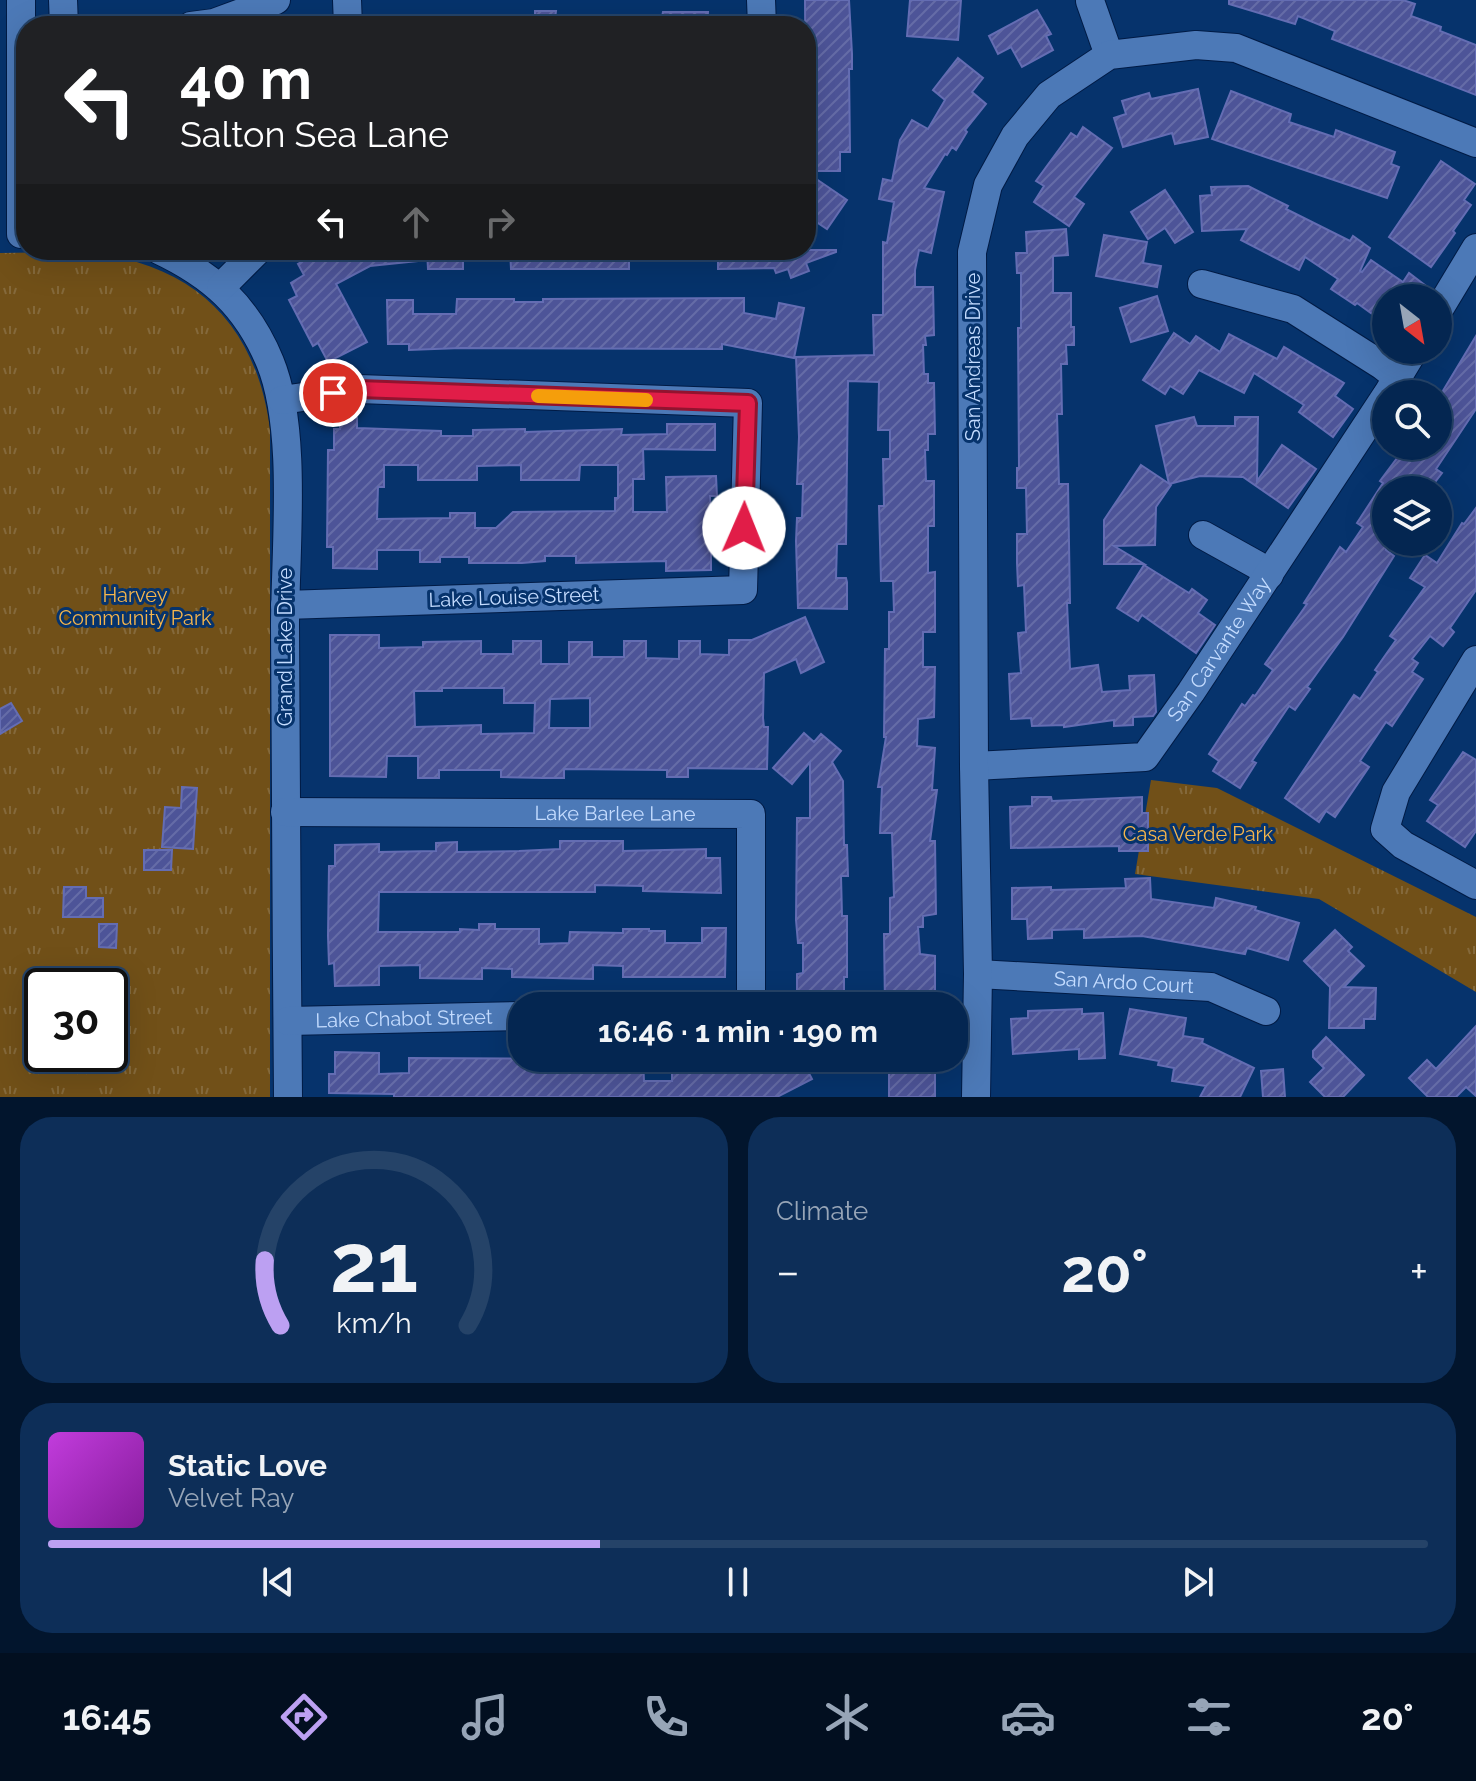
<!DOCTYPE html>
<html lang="en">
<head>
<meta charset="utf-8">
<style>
	body { margin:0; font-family:Raleway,sans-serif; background:#0d2e58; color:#f1f3f6; height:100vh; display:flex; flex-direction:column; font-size:30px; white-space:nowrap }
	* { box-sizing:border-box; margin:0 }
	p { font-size:26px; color:#97a5b7 }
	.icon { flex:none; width:44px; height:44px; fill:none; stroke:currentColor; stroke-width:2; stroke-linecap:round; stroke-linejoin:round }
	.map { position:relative; height:1097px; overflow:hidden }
	.sheet { display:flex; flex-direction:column; gap:20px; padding:20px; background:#02152d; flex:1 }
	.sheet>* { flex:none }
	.banner { position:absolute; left:16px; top:16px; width:800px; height:244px; border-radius:32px; box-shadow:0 8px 32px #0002,0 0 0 2px #254368; background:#202124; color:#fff; overflow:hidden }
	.needle { width:52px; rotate:149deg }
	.tools { position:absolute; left:1372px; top:284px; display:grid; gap:16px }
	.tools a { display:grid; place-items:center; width:80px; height:80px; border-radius:50%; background:#042651; box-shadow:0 8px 32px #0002,0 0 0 2px #254368; font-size:40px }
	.speed { position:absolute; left:24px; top:968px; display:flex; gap:16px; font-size:40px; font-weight:700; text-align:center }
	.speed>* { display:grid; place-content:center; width:104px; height:104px; border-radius:50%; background:#042651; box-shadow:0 8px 32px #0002,0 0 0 2px #254368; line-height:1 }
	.speed .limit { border:4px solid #111; border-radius:12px; background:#fff; color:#111 }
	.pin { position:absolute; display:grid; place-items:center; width:68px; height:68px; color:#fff; margin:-34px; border:4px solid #fff; border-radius:50%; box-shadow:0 2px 8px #0007 }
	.me { position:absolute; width:88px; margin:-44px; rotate:1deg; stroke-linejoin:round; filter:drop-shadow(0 0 6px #0008) }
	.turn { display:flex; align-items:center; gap:28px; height:168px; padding:0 32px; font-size:36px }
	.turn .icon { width:104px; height:104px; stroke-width:2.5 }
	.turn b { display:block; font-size:56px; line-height:68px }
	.lanes { display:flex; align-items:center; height:76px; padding:0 32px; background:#0003; justify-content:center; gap:40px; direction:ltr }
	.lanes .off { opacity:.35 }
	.big { font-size:60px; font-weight:700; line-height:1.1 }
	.sheet .widget { flex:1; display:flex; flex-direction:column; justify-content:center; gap:12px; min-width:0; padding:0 28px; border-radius:32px; background:#0d2e58 }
	.sheet .dial { align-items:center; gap:0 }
	.dial svg { height:208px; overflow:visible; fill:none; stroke:#254368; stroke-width:7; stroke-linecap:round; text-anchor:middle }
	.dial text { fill:#f1f3f6; stroke:none }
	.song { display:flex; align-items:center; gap:24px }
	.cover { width:96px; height:96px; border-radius:12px; background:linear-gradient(135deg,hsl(290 70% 55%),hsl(290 70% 35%)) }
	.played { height:8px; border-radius:4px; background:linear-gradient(90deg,#bca0f2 40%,#254368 40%) }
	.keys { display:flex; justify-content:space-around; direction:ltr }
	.heat { display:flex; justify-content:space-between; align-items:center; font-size:44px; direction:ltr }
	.sheet .tiles { flex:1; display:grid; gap:20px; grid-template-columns:1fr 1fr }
	.widget:last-child { grid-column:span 2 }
	.trip { position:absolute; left:508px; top:992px; width:460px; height:80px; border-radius:32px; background:#042651; box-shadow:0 8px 32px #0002,0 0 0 2px #254368; font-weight:700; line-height:80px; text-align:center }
	.dock { display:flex; height:128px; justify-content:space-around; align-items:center; background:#020f20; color:#97a5b7 }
	.dock .icon { width:56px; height:56px }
	.dock .on { color:#bca0f2 }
	.dock b { font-size:36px; color:#f1f3f6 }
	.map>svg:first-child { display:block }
	.park { fill:url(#park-tufts); fill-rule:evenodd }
	.building { fill:url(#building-hatch); stroke:#646db3; stroke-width:2; fill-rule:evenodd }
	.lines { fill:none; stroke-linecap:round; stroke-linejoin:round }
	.minor-casing { stroke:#001b45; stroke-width:30 }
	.minor { stroke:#4c79b7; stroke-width:28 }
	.route-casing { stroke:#92132f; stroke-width:20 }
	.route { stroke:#e11d48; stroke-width:14 }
	.slow { stroke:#f59e0b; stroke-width:14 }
	.labels { text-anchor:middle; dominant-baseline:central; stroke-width:6; stroke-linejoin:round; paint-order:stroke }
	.street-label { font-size:20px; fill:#c4dcff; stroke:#06336c }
	.park-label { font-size:20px; fill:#f5b54c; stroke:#06336c }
</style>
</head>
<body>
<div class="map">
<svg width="1476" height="1097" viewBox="0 0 1476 1097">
	<defs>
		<pattern id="park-tufts" width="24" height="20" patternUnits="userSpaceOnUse" patternTransform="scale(2)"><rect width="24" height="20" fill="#715018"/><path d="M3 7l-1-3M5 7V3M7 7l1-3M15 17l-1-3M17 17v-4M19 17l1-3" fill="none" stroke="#84693b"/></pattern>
		<pattern id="building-hatch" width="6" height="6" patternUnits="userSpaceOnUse" patternTransform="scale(2)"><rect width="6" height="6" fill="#4d5498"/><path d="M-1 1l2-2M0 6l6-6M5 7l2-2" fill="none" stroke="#656ca7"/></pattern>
	</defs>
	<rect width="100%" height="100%" fill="#06336c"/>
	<g class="park">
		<path d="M68,252C181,255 255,314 270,429V1097H0V253ZM42,986H110V1054H42Z"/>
		<path d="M1151,780L1217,788L1476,917V992L1319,899L1135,874Z"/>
	</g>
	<g class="building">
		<path d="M805,0H849L852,54V69H849L850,152H840V171H806Z"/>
		<path d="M910,0H961L958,40L907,36Z"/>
		<path d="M1229,0H1403L1415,4L1411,16L1441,27L1440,31L1476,45V95L1332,39L1335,31L1298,16L1295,24L1229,4Z"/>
		<path d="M1037,10L1051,34L1046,36L1053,50L1022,67L1011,47L998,54L989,36Z"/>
		<path d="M535,11H556L554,26H535Z"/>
		<path d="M663,12H708L707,26H660Z"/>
		<path d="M958,58L983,78L972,92L986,104L965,130L967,132L956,150L952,147L947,155L945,154L924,188L944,192L931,253L919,250L915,270V287H933L934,335L925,336L926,345H923L924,374H928V383H934L935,434H928V450H925L926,481H934V526H928V573L935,572V632H923V667H935L934,717L918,719L917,746L935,748L932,790H937L930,841H935L936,914L923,916V927H918L920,954L935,956V1003H929V1006H885L884,934H890V898L894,897L892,833H880L882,787H878L886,737H884L885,649H889V612H894L893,581H881L879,506H884L883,459H890V430H878L879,382L848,381L846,544H837L836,578H846L847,582V609L798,608L796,541L797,518H802L803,484H797L799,437L796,357L874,355L873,315H883V242L887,243L894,202L879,199L883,179L892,181L900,140L912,120L928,129L945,100L933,90Z"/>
		<path d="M1198,89L1208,137L1175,144L1172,133L1123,147L1114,118L1126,114L1122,101L1149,93L1151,99Z"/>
		<path d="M1231,91L1291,114L1289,122L1334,137L1336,130L1395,152L1391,164L1399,167L1387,198L1212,139Z"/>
		<path d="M1083,127L1112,148L1074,197L1084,204L1069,226L1034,202L1044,186L1036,181L1071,133L1077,137Z"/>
		<path d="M1441,161L1475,184L1464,200L1471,205L1453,231L1455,233L1431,267L1389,237Z"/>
		<path d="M806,172L847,200L827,229L806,215Z"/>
		<path d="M1248,186L1288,206L1286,209L1350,241L1353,236L1370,248L1360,271L1362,272L1371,260L1403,282L1409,273L1430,289L1424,297L1425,298H1386V324L1357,303L1355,305L1331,289L1338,279L1305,257L1299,270L1241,240L1247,229L1202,231L1200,196L1212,195L1211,187Z"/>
		<path d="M1165,190L1193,232L1175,243L1165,228L1148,239L1131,212Z"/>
		<path d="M1066,229L1068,255L1053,256V293H1071V327H1074V345H1066L1067,364H1061L1062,414H1057L1059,484H1068L1070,603H1067L1070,669L1098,665L1102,692L1130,690L1129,676L1154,675L1156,712L1153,716L1133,717V725L1114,726V720L1064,727V725L1032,726L1031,718L1011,719L1009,674L1021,673L1018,633L1026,632L1024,585L1018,586L1017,563V534H1027L1026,488H1017V468H1019L1018,328H1021V273H1017L1016,253H1027L1026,232Z"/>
		<path d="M1104,235L1147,242L1143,263L1161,266L1157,287L1096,276Z"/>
		<path d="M323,250H426L427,260L370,266L336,284L367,342L328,362L318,343L313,346L289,300L297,296L291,283L304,275L298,264Z"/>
		<path d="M427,250H463V269H428Z"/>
		<path d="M510,250H629V269H511Z"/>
		<path d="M718,250H836V252L806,263L809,271L791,278L788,269L776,273L774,268L718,269Z"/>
		<path d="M1157,296L1168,331L1131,342L1120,308Z"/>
		<path d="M744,298V313L776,319L779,303L804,308L794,358L722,344V349L461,348L409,350V344H388L387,300H413V314H456L457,299H514V302H543V299Z"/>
		<path d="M1174,333L1190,344L1196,336L1220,352L1229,334L1277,359L1284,347L1344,383L1335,396L1353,409L1333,437L1299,412L1304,405L1254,373L1244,393L1199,370L1183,394L1170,386L1165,394L1143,380Z"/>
		<path d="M1476,336V409L1436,469L1442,473L1429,490H1386V550L1394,556L1343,637L1307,687L1310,689L1295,710L1289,706L1252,761L1256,763L1240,788L1213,771L1219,761L1209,754L1242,704L1245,706L1253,695L1255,696L1273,670L1265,664L1307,604L1304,603L1340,547L1346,552L1363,527L1357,523L1383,483L1380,481L1406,446H1438V399Z"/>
		<path d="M1194,417L1197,426H1235V417H1258L1257,481L1282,445L1316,469L1288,508L1243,477L1200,476L1169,484L1156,426Z"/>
		<path d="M357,418V428L441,431V436H473V430L525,429V432L622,429L621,435L667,434V424H715V450L643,449L644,479H633V512H667L666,477L716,476L717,496H710L711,528H717V549H711V570L666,571V561L576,563V556H545V561L522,563H469V557H440V562H420V550H377V569L333,568V547H327L328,450H334V429H340V419ZM384,465H418V480H477V466L521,465V480H579L580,465H618V498H615V511L513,512L496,528H475V513H450V518L377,519L378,487H384Z"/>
		<path d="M1141,465L1171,485L1156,507L1155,545L1114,546L1144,564H1104V520Z"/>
		<path d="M1476,508V590L1450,628L1454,632L1443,646L1430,636L1412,659L1418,663L1412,672L1423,679L1392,726L1386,722L1360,761L1369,767L1335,817L1326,811L1319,822L1285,798L1354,695L1360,699L1378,672L1375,670L1396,640L1390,636L1425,587L1410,578L1425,555L1437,563L1462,523L1464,524Z"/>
		<path d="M1144,565L1189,593L1192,589L1207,600L1198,613L1215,625L1196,653L1142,615L1138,621L1117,608Z"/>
		<path d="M805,617L824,662L801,673L796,659L764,673L763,718L764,727H768L767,769L688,768V777H667V770L564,769V778H543L501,777V770H439V778H418V756H387L386,777L330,776V635H379V648L423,647V642L481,641V654H513V641H541V664H569V642H592V657H624V641H646V658L679,659V641H700V654L729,655V640H752ZM442,688H504V703H535L534,733L481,734V725L415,727L414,691H442ZM590,698V728H549L550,699Z"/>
		<path d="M11,703L22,721L0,734V709Z"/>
		<path d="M804,733L814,742L821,734L841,751L832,762L843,781L844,845H847L848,876H841L842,916H847V977H844V1006H797V974L803,973V943H798L796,920L797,818H810V762L792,784L773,768Z"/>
		<path d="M1463,752L1476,760V831L1465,847L1427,821L1438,805L1430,800Z"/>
		<path d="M182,787L197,788L193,849L162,847L165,807L181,808Z"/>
		<path d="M1032,797H1051L1052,801L1142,797V813H1148V851H1119V846L1011,848L1010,807L1032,806Z"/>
		<path d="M560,841H623V851L706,849V858H720L721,893L643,891V886L595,885V892H379L378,932H460V929L479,930V924H495V929H539V944L569,943L570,932L623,933V929H649V931H665V943H702V928H726L725,977H623V966L593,965V979L512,977V969L482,968V979L420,978V965L379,966V985L335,986L334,963L329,964L328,936L329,866H335V845L379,844V852L436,851V843L457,842V852L519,851L560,849Z"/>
		<path d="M144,850H172L171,870H144Z"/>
		<path d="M1150,878L1151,899L1214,908L1216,898L1256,907L1255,910L1299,923L1288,960L1247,948L1245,954L1142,936L1084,938V929L1052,930V938L1028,939L1027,919H1012V888L1051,887V890L1126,888L1125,879Z"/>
		<path d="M64,887H86V898H103V917H63Z"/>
		<path d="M99,924H117L116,948L99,947Z"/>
		<path d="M1335,930L1352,947L1348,951L1364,966L1344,987L1376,988L1375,1019H1364V1028H1329L1330,987L1304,961Z"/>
		<path d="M1082,1009V1014L1103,1013L1105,1058L1079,1059V1049L1013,1054L1011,1019L1028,1018V1011Z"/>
		<path d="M1130,1009L1186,1018L1183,1036L1203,1039L1202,1043L1254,1068L1240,1097H1200L1206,1086L1172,1081L1174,1068L1158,1065L1159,1061L1120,1054Z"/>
		<path d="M1476,1026V1096L1466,1087L1456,1097H1428L1409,1078L1427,1060L1436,1069Z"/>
		<path d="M1326,1037L1364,1075L1343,1097H1325L1310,1082L1324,1068L1313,1057V1051Z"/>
		<path d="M335,1052L379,1053V1074L409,1073V1058L589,1059V1073L620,1072V1058H643L644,1081H672V1059L694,1058V1061L801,1058L812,1079L777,1097H394V1094L329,1093V1074H335Z"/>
		<rect x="889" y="1058" width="46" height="39"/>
		<path d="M1283,1069L1285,1097H1263L1261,1071Z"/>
	</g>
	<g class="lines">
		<g class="minor-casing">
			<g id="minor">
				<path d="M21,0V234"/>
				<path d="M63,0L64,26"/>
				<path d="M347,0L348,26"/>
				<path d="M761,0L762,26"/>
				<path d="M1090,1L1109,55"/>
				<path d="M191,26L214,23L276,0"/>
				<path d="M159,250C212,275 247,306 270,362C298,430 285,550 285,626C285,783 287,940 288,1097"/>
				<path d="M1202,284L1293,309L1383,366L1398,378"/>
				<path d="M221,287L258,250"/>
				<path d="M1438,311L1476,248"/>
				<path d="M1388,393L1414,350"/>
				<path d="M282,400L359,389L748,403L743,590L285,605"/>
				<path d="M1203,535L1257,565L1269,575"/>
				<path d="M1476,660L1396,792L1385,829L1403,845L1476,885"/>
				<path id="s1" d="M974,766L1145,757L1191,692L1386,396"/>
				<path id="s2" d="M285,812L751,814V1006"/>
				<path id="s3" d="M978,974L1211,987L1266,1011"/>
				<path id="s4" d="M288,1021L522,1016"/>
				<path d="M976,1097L978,974L974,766L972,252L988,185L1015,136L1049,95L1109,55L1196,45L1236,48L1476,143"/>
			</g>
		</g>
		<use href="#minor" class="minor"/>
	</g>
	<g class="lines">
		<g class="route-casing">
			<path id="route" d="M333,393L359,389L748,403L744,528"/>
		</g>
		<use href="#route" class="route"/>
		<path class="slow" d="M538,396L646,400"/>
	</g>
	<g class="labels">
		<g class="street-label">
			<text transform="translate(973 357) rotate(-90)">San Andreas Drive</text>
			<text transform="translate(514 597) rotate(-2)">Lake Louise Street</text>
			<text transform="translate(285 647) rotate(-90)">Grand Lake Drive</text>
			<text stroke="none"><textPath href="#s1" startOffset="302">San Carvante Way</textPath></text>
			<text stroke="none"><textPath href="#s2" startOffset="330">Lake Barlee Lane</textPath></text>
			<text stroke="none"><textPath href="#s3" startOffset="146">San Ardo Court</textPath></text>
			<text stroke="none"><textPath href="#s4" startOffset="116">Lake Chabot Street</textPath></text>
		</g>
		<g class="park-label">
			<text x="135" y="595">Harvey<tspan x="135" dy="23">Community Park</tspan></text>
			<text x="1198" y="834">Casa Verde Park</text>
		</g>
	</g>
</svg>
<div class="tools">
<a><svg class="needle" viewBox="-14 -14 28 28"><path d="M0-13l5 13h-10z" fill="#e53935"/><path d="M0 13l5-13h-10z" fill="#97a5b7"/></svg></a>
<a><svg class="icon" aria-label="search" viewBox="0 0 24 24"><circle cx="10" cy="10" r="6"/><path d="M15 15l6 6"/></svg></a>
<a><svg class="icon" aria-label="layers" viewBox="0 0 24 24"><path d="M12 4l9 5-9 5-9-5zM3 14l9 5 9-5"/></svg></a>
</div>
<div class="speed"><div class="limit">30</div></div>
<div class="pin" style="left:333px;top:393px;background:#d93025"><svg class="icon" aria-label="arrive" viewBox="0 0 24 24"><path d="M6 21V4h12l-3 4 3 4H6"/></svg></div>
<svg class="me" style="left:744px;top:528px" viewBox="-20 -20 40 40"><circle r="19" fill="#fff"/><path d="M0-13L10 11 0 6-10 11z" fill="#e11d48"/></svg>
<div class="trip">16:46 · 1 min · 190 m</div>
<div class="banner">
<div class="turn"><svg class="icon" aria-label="left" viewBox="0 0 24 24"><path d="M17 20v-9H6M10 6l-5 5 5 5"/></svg><div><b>40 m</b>Salton Sea Lane</div></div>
<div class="lanes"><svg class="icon" aria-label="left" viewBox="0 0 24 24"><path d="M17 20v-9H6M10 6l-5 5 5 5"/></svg><svg class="icon off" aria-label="ahead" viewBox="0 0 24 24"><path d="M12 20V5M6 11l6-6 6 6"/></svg><svg class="icon off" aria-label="right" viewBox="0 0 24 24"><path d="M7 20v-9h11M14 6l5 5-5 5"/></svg></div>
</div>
</div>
<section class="sheet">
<div class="tiles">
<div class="widget dial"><svg viewBox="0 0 100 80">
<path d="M14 69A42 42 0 1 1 86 69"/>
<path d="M14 69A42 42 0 0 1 8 44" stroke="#bca0f2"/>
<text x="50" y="56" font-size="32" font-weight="700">21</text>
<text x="50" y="72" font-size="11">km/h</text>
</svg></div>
<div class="widget"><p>Climate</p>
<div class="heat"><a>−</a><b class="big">20°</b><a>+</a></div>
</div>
<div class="widget">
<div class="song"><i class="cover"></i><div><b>Static Love</b><p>Velvet Ray</p></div></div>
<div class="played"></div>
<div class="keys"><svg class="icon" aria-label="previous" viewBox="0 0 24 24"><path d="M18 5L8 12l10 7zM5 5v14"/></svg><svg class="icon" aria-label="pause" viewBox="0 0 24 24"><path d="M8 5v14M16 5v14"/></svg><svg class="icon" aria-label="next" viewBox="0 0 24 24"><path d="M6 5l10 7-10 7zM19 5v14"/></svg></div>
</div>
</div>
</section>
<nav class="dock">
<b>16:45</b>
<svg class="icon on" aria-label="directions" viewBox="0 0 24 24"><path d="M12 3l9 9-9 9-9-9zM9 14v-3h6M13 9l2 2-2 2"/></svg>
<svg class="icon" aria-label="music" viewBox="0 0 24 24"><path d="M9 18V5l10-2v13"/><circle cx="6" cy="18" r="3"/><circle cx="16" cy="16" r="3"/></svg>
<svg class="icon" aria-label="phone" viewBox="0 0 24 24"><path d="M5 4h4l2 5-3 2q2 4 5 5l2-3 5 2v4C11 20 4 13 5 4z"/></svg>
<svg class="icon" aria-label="climate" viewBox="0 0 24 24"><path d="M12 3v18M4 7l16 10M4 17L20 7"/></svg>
<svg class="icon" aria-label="car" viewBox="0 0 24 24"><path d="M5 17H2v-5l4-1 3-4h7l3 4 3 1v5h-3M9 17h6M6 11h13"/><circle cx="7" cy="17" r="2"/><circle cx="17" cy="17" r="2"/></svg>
<svg class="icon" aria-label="filters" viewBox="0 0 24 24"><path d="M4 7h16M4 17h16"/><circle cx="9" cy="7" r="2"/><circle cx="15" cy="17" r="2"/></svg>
<b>20°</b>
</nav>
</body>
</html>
